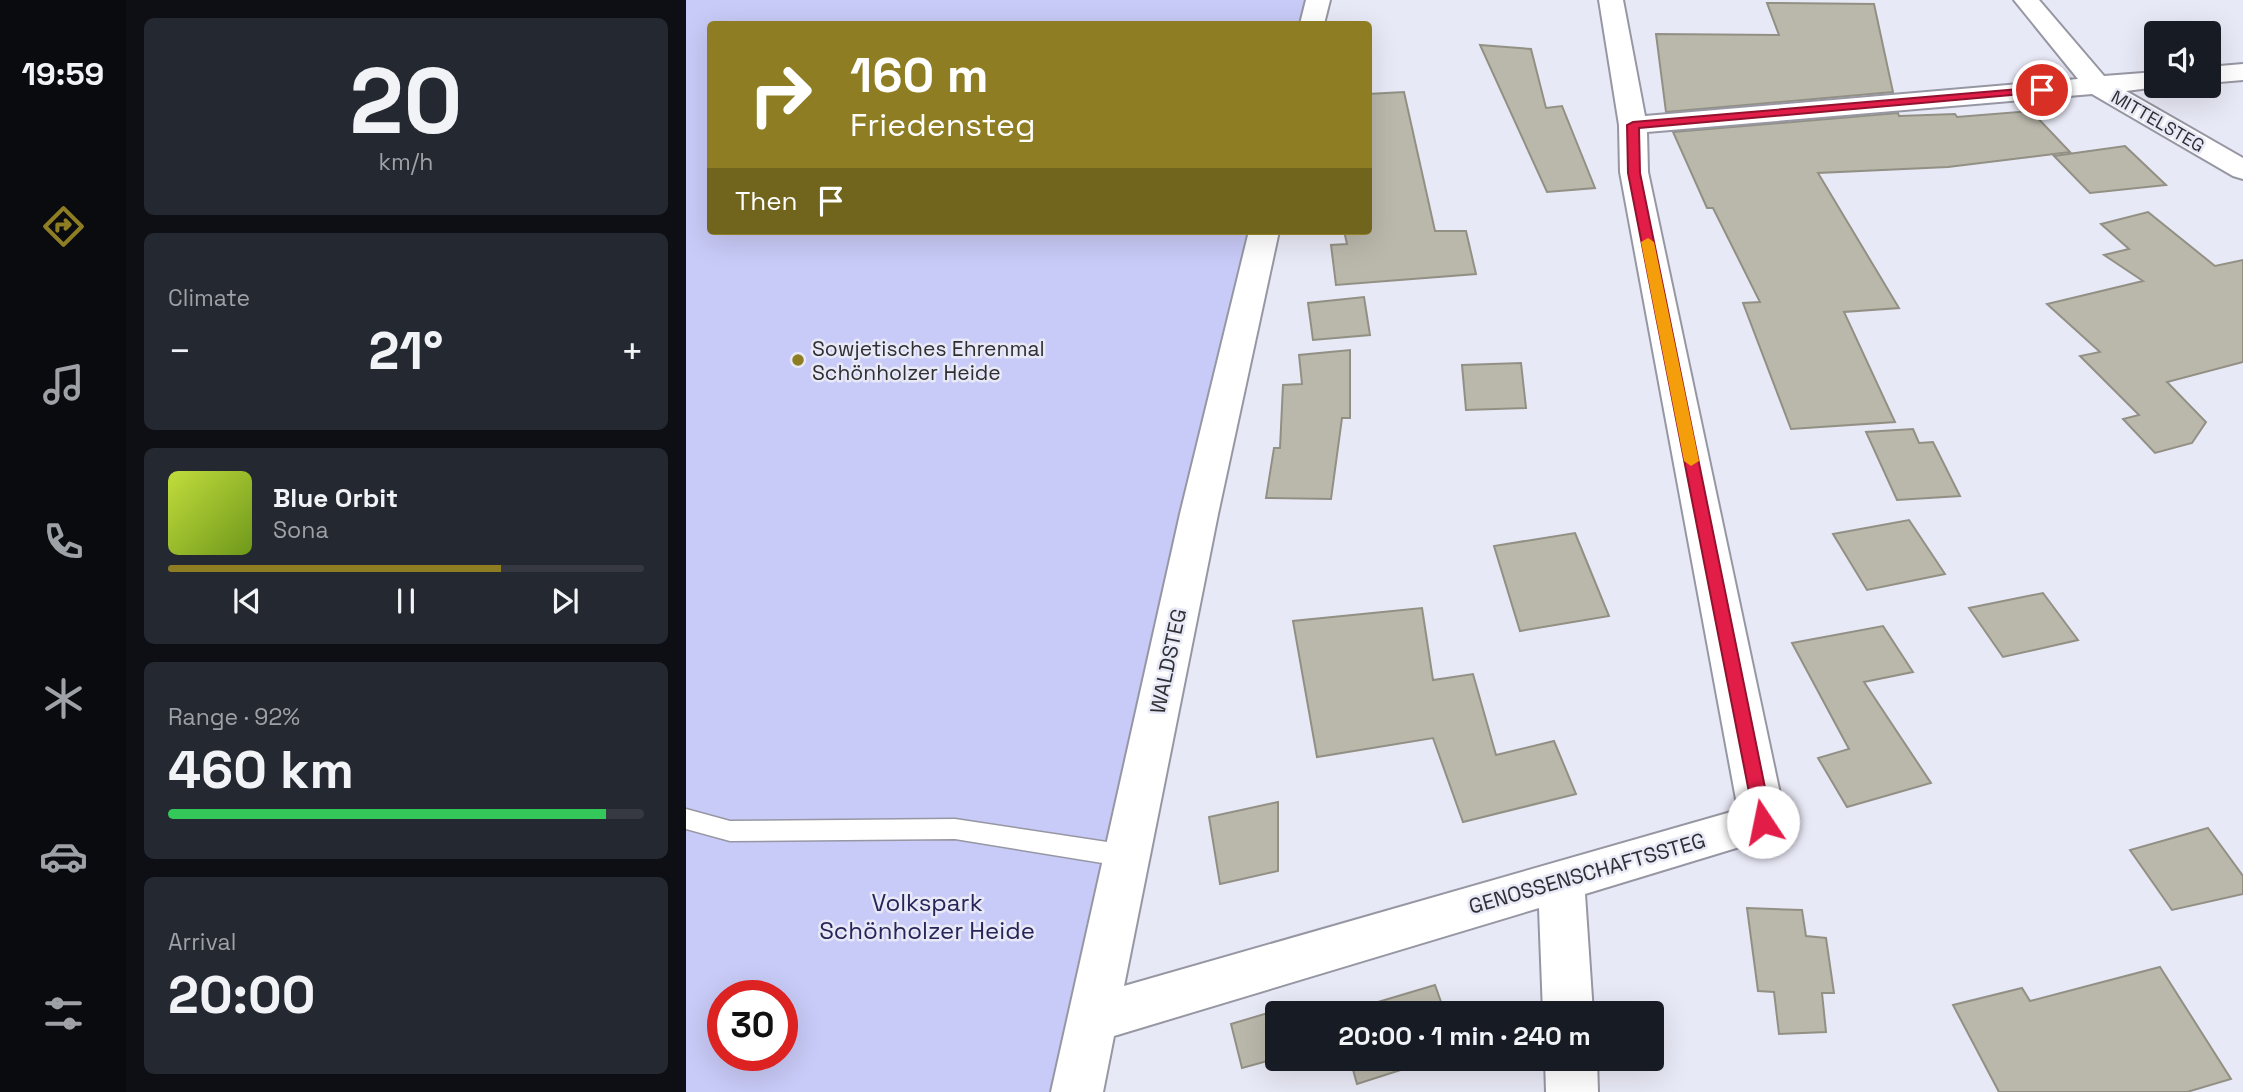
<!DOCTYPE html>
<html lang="en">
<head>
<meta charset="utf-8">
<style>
	body { margin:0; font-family:"Space Grotesk",sans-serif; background:#242831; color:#f1f3f6; height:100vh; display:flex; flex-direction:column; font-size:26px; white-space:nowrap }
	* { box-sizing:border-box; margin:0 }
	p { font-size:23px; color:#9ea1a6 }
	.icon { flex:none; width:38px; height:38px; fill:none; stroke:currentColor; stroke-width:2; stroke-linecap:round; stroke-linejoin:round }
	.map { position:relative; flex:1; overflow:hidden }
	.details { display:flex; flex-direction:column; gap:18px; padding:18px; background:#0d0f14; width:560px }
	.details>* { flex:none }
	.hud { position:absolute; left:21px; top:21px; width:665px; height:214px; border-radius:7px; box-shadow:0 7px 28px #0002; background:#8e7d23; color:#fff; overflow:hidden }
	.buttons { position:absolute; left:1458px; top:21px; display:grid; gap:14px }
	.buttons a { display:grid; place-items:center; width:77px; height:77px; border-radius:7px; background:#171b24; box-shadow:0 7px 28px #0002; font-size:35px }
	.speed { position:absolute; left:21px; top:980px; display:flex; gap:14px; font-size:35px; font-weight:700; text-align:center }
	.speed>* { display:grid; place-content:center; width:91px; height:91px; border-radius:50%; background:#171b24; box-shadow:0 7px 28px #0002; line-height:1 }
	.speed .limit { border:10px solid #d22; background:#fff; color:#111 }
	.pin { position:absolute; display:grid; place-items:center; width:60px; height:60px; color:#fff; margin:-30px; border:4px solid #fff; border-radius:50%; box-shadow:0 2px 7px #0007 }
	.me { position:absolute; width:77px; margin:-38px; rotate:349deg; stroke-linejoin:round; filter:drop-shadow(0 0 5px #0008) }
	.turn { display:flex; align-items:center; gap:24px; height:147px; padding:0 28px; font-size:32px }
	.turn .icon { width:91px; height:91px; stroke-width:2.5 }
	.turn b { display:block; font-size:49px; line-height:60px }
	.then { display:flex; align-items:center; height:66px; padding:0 28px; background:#0003; gap:14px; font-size:26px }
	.big { font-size:52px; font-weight:700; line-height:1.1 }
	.details .tile { flex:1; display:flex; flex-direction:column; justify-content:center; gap:10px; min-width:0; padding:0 24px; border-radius:10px; background:#242831 }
	.details .dial { align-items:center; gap:0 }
	.dial b { font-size:91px; line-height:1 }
	.song { display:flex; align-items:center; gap:21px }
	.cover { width:84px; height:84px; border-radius:10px; background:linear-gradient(135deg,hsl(70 70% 55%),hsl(80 70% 35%)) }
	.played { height:7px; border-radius:4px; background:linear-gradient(90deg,#8e7d23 70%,#363941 70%) }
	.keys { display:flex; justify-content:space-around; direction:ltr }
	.heat { display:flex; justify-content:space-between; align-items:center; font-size:38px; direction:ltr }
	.charge { height:10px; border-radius:5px; background:linear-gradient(90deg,#34c759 92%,#363941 0) }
	.trip { position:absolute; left:579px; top:1001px; width:399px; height:70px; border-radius:7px; background:#171b24; box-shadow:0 7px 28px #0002; font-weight:700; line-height:70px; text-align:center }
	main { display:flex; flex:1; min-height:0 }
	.menu { display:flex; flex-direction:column; width:126px; justify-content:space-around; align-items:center; background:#090b0e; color:#9ea1a6 }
	.menu .icon { width:49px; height:49px }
	.menu .active { color:#8e7d23 }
	.menu b { font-size:32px; color:#f1f3f6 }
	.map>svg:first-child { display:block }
	.green { fill:#c8caf7; fill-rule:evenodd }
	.building { fill:#bab7ab; stroke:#929084; stroke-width:2 }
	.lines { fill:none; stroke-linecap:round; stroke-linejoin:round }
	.service-casing { stroke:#9697a3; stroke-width:3 }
	.minor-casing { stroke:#9697a3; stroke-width:4 }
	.service { fill:#fff; fill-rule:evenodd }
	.minor { fill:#fff; fill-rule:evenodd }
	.route { fill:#e11d48; stroke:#92132f; stroke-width:2 }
	.slow { fill:#f59e0b }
	.poi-dot { fill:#8e7d23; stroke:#e8e9f6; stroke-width:2.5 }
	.labels { text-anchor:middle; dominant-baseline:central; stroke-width:5; stroke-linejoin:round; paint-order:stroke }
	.far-street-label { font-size:18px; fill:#2e2e33; stroke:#e8e9f6 }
	.poi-label { font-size:21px; fill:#2e2e33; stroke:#e8e9f6; text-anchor:start }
	.street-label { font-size:21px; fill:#2e2e33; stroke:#e8e9f6 }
	.near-park-label { font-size:24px; fill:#282459; stroke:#e8e9f6 }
</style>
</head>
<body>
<main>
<nav class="menu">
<b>19:59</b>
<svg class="icon active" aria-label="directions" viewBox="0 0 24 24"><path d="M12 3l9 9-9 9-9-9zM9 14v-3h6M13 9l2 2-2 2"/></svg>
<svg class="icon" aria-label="music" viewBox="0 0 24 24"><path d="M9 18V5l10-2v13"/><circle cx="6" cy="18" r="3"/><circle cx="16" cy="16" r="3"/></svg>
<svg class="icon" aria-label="phone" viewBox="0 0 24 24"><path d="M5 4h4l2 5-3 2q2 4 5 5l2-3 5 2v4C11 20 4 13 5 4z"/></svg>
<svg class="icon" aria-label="climate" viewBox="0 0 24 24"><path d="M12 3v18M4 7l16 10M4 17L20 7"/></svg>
<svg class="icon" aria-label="car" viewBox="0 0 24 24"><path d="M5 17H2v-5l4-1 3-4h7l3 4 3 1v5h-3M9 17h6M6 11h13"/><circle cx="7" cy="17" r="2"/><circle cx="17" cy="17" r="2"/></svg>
<svg class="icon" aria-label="filters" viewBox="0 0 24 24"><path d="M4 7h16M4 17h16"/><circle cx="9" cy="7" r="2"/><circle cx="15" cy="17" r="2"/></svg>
</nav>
<section class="details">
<div class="tile dial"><b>20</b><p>km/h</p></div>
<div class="tile"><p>Climate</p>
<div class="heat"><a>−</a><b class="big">21°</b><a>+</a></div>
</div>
<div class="tile">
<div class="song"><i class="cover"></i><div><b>Blue Orbit</b><p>Sona</p></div></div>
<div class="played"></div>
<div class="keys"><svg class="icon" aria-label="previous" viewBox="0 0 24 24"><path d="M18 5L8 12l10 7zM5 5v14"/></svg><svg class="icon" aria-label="pause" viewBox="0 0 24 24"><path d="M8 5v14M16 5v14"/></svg><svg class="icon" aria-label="next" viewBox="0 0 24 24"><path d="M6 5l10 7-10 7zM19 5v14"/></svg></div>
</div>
<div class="tile"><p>Range · 92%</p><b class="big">460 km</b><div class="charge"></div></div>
<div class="tile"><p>Arrival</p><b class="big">20:00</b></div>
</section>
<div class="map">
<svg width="1557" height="1092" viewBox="0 0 1557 1092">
	<rect width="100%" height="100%" fill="#e8e9f6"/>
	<path class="green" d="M0,0H620L613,24H24V231H561L370,1092H0ZM37,996H96V1055H37Z"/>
	<g class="building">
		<path d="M1081,3L1188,4L1207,92L980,112L970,34L1093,35Z"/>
		<path d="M794,45L845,49L860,108L876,106L909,188L861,192Z"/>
		<path d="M718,92L749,231H780L790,274L650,285L645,245L661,244L658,231H682V94Z"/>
		<path d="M1345,111L1384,152L1262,167L1132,173L1213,308L1158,312L1209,422L1105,429L1057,303L1074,302L1027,208H1021L987,132L1212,113L1213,116L1269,114L1271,117Z"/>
		<path d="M1439,146L1480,185L1404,193L1368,156Z"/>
		<path d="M1462,212L1529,266L1557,260V362L1481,382L1520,422L1506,443L1469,453L1437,419L1453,415L1394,356L1414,352L1361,304L1457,281L1418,255L1443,249L1415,224Z"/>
		<path d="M678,297L684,335L627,340L622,303Z"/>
		<path d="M664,350V418H656L645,499L580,498L588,448H594L597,385L616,384L613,355Z"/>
		<path d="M835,363L840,408L780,410L776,365Z"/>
		<path d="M1227,429L1233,443L1247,442L1274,496L1211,500L1180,432Z"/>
		<path d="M1223,520L1259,574L1181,590L1147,534Z"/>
		<path d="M889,533L923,616L834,631L808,546Z"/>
		<path d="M1357,593L1392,640L1317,657L1283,608Z"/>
		<path d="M736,608L747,680L787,674L810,755L868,741L890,794L777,822L747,738L631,757L607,621Z"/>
		<path d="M1197,626L1227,672L1178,682L1245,783L1161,807L1132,758L1163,749L1106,643Z"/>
		<path d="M592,802V871L534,884L523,817Z"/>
		<path d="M1522,828L1557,876V894L1486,910L1444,850Z"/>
		<path d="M1061,908L1116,910L1120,936L1140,938L1148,993H1136L1140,1032L1093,1034L1088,992L1072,991Z"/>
		<path d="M1474,967L1545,1079L1501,1092H1313L1267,1005L1336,988L1344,1001Z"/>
		<path d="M749,985L759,1013H655Z"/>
		<path d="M592,1010V1058L556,1068L545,1024Z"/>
		<path d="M664,1059H749L671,1084Z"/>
	</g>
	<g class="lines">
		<g class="service-casing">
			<path id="service" d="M0,809L44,821L269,819L441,845L450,848L454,856L450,864L441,867L269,839L44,841L0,829Z"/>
		</g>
		<g class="minor-casing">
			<g id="minor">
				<path d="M620,0H644L638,24H614Z"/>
				<path d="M913,0H937L959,116L1392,79L1328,0H1353L1418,76L1470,72V86H1479L1440,91L1557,158V179L1547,176L1406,94L961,132L962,172L1100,822L1093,835L899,894L907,1013H857L853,908L428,1036L417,1092H365L494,514L563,231H593L532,514L438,986L1052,810L934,172L933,125Z"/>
				<path d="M1557,64V80L1522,83V67Z"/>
				<path d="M859,1059H911L912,1092H860Z"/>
			</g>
		</g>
		<use href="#service" class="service"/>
		<use href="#minor" class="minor"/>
	</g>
	<path class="route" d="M1356,87L1362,90L1360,92L953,128L954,173L1086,822L1083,828H1070L942,173L941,125L947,122Z"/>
	<path class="slow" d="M962,238L968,242L1013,461L1005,466L998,461L955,242Z"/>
	<circle class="poi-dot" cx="112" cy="360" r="7"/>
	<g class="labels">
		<g class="far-street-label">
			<text transform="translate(1472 121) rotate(30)">MITTELSTEG</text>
		</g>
		<g class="poi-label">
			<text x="126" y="348">Sowjetisches Ehrenmal<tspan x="126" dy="24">Schönholzer Heide</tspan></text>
		</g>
		<g class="street-label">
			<text transform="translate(482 661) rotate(-78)">WALDSTEG</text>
			<text transform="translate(901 873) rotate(-16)">GENOSSENSCHAFTSSTEG</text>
		</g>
		<g class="near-park-label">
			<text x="241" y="902">Volkspark<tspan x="241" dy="28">Schönholzer Heide</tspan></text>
		</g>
	</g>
</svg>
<div class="buttons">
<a><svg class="icon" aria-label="sound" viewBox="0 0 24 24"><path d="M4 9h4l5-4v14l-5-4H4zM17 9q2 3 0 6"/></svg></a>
</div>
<div class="speed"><div class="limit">30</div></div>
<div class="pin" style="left:1356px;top:90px;background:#d93025"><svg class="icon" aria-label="arrive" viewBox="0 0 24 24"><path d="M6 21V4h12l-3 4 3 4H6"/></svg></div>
<svg class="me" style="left:1077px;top:822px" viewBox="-20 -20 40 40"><circle r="19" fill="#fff"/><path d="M0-13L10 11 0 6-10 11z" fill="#e11d48"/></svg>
<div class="trip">20:00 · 1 min · 240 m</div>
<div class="hud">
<div class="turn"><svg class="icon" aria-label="right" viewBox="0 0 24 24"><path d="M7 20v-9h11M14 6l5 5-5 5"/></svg><div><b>160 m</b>Friedensteg</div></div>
<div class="then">Then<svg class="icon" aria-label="arrive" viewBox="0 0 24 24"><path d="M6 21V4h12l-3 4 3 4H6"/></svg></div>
</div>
</div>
</main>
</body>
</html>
